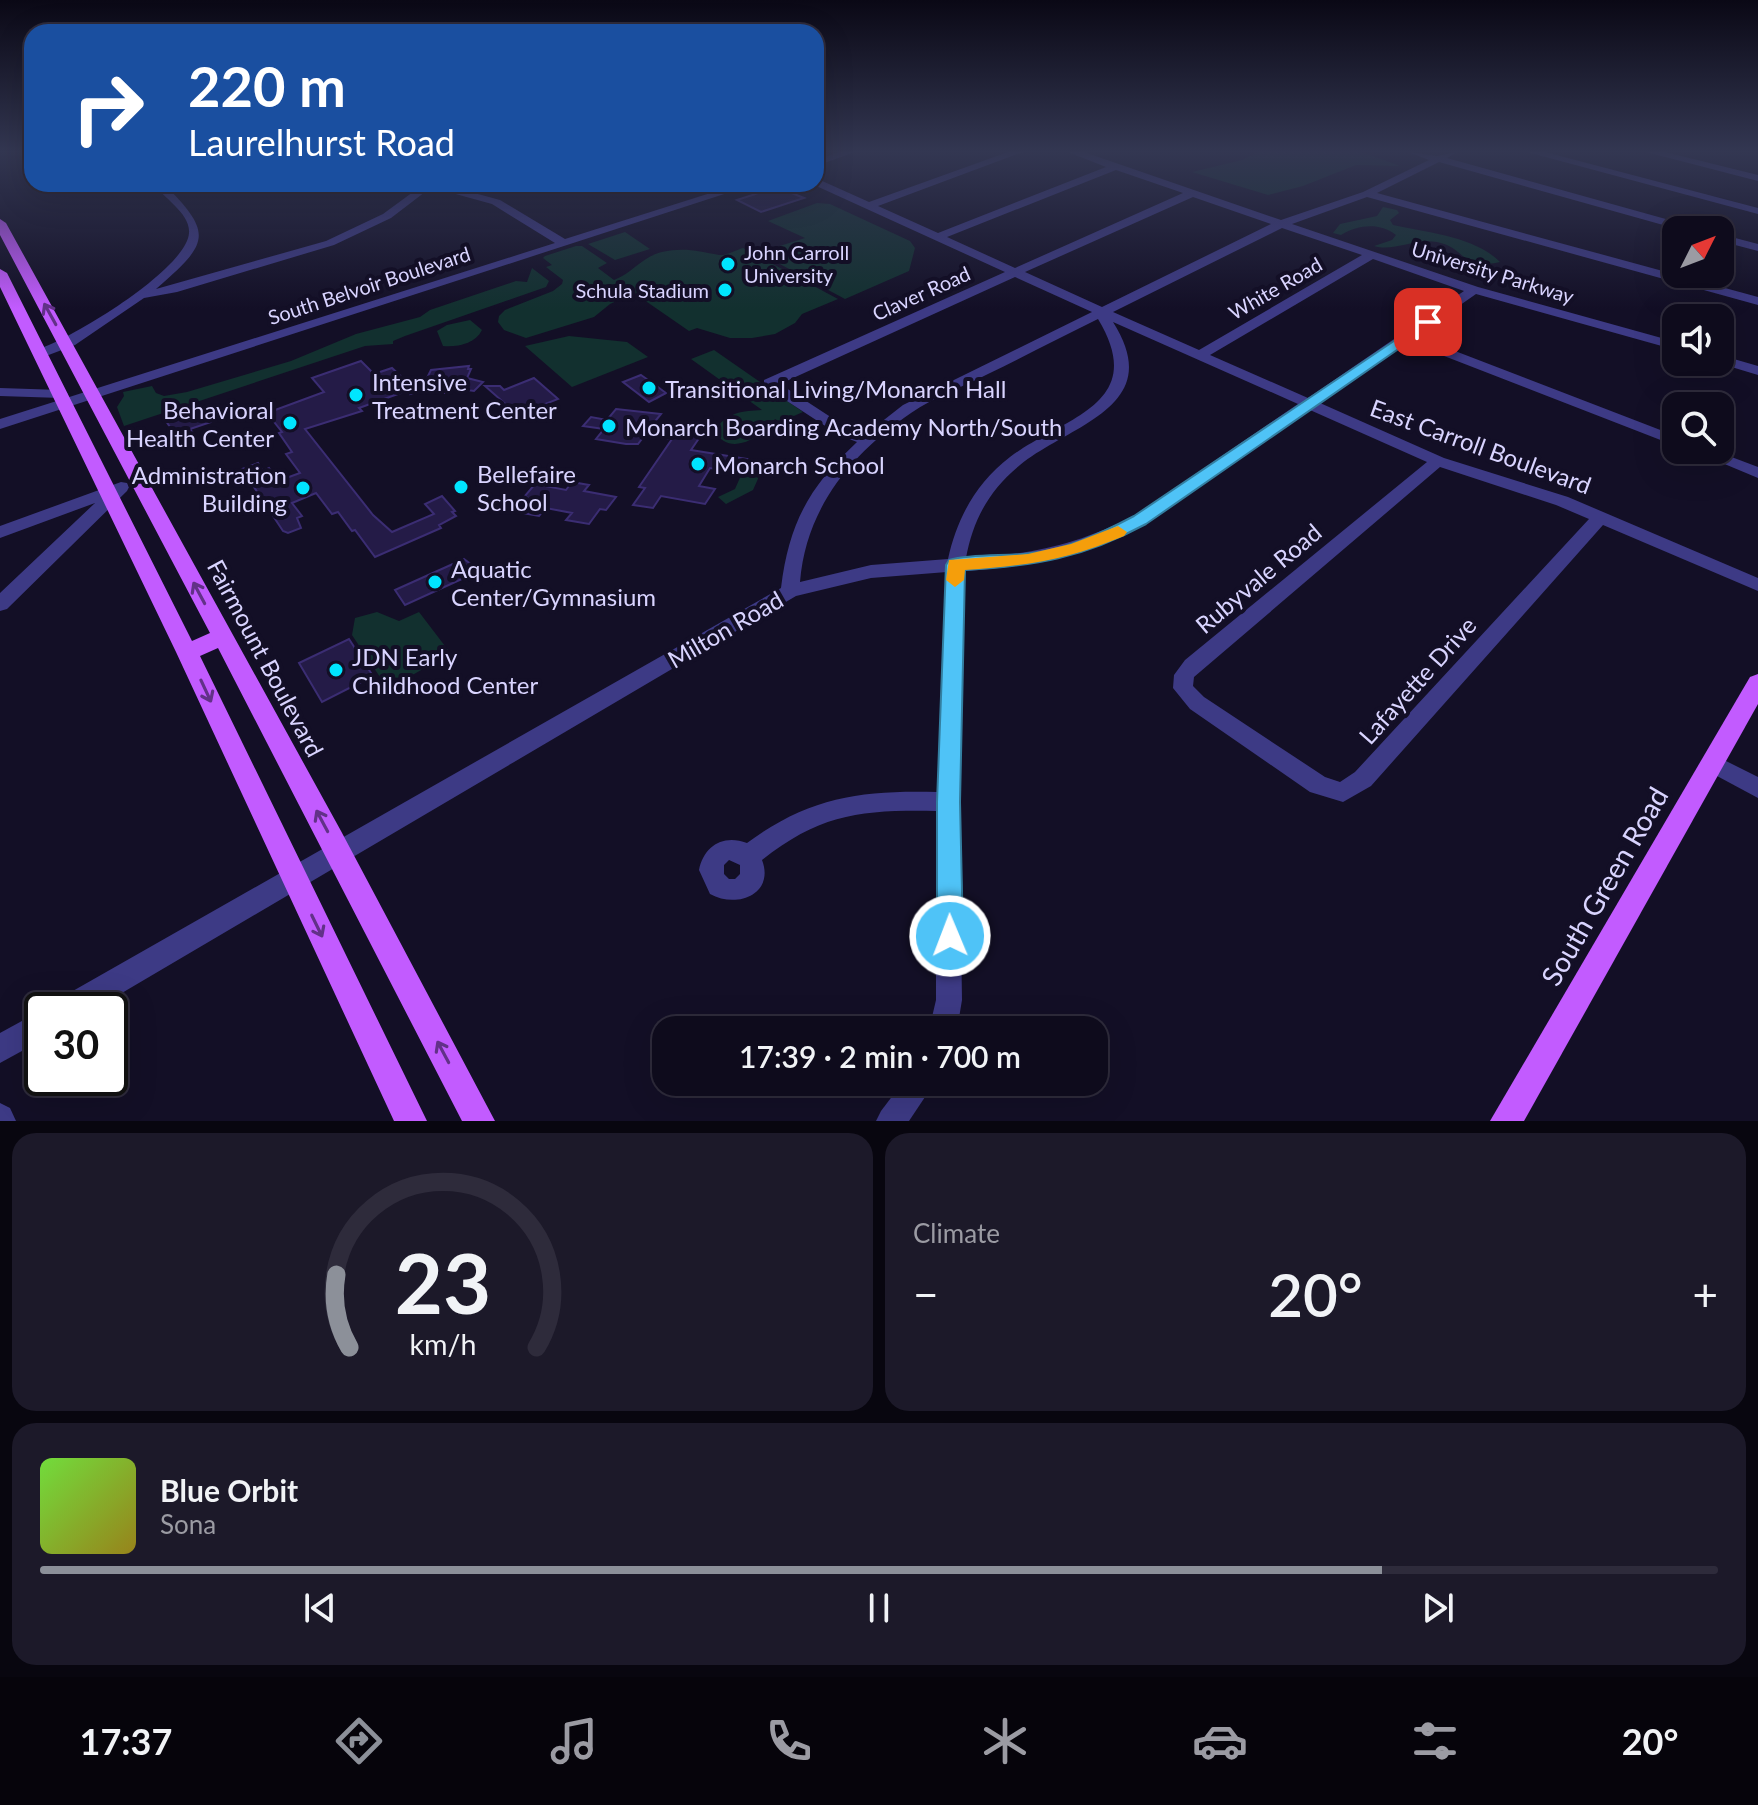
<!DOCTYPE html>
<html lang="en">
<head>
<meta charset="utf-8">
<style>
	body { margin:0; font-family:Lato,sans-serif; background:#1c1929; color:#f1f3f6; height:100vh; display:flex; flex-direction:column; font-size:30px; white-space:nowrap }
	* { box-sizing:border-box; margin:0 }
	p { font-size:26px; color:#9b9ba3 }
	.icon { flex:none; width:44px; height:44px; fill:none; stroke:currentColor; stroke-width:2; stroke-linecap:round; stroke-linejoin:round }
	.map { position:relative; height:1121px; overflow:hidden }
	.panel { display:flex; flex-direction:column; gap:12px; padding:12px; background:#08060f; flex:1 }
	.panel>* { flex:none }
	.hud { position:absolute; left:24px; top:24px; width:800px; height:168px; border-radius:24px; box-shadow:0 8px 32px #0002,0 0 0 2px #2e2b3b; background:#1a4fa0; color:#fff; overflow:hidden }
	.needle { width:52px; rotate:48deg }
	.fabs { position:absolute; left:1662px; top:216px; display:grid; gap:16px }
	.fabs a { display:grid; place-items:center; width:72px; height:72px; border-radius:16px; background:#0e0b1c; box-shadow:0 8px 32px #0002,0 0 0 2px #2e2b3b; font-size:40px }
	.speed { position:absolute; left:24px; top:992px; display:flex; gap:16px; font-size:40px; font-weight:700; text-align:center }
	.speed>* { display:grid; place-content:center; width:104px; height:104px; border-radius:50%; background:#0e0b1c; box-shadow:0 8px 32px #0002,0 0 0 2px #2e2b3b; line-height:1 }
	.speed .limit { border:4px solid #111; border-radius:12px; background:#fff; color:#111 }
	.pin { position:absolute; display:grid; place-items:center; width:68px; height:68px; color:#fff; margin:-34px; border-radius:16px; box-shadow:0 4px 12px #0006 }
	.me { position:absolute; width:88px; margin:-44px; rotate:359deg; stroke-linejoin:round; filter:drop-shadow(0 0 6px #0008) }
	.turn { display:flex; align-items:center; gap:28px; height:168px; padding:0 32px; font-size:36px }
	.turn .icon { width:104px; height:104px; stroke-width:2.5 }
	.turn b { display:block; font-size:56px; line-height:68px }
	.big { font-size:60px; font-weight:600; line-height:1.1 }
	.panel .tile { flex:1; display:flex; flex-direction:column; justify-content:center; gap:12px; min-width:0; padding:0 28px; border-radius:24px; background:#1c1929 }
	.panel .dial { align-items:center; gap:0 }
	.dial svg { height:208px; overflow:visible; fill:none; stroke:#2e2b3b; stroke-width:7; stroke-linecap:round; text-anchor:middle }
	.dial text { fill:#f1f3f6; stroke:none }
	.song { display:flex; align-items:center; gap:24px }
	.cover { width:96px; height:96px; border-radius:12px; background:linear-gradient(135deg,hsl(100 70% 55%),hsl(50 70% 35%)) }
	.played { height:8px; border-radius:4px; background:linear-gradient(90deg,#8c9099 80%,#2e2b3b 80%) }
	.keys { display:flex; justify-content:space-around; direction:ltr }
	.heat { display:flex; justify-content:space-between; align-items:center; font-size:44px; direction:ltr }
	.panel .tiles { flex:1; display:grid; gap:12px; grid-template-columns:1fr 1fr }
	.tile:last-child { grid-column:span 2 }
	.trip { position:absolute; left:652px; top:1016px; width:456px; height:80px; border-radius:24px; background:#0e0b1c; box-shadow:0 8px 32px #0002,0 0 0 2px #2e2b3b; font-weight:600; line-height:80px; text-align:center }
	.menu { display:flex; height:128px; justify-content:space-around; align-items:center; background:#06040b; color:#9b9ba3 }
	.menu .icon { width:56px; height:56px }
	.menu .current { color:#8c9099 }
	.menu b { font-size:36px; color:#f1f3f6 }
	.map>svg:first-child { display:block }
	.green { fill:#12302f }
	.building { fill:#241b47; stroke:#3b2d73; stroke-width:2 }
	.lines { fill:none; stroke-linecap:round; stroke-linejoin:round }
	.minor { fill:#3d3a85; fill-rule:evenodd }
	.major { fill:#c25bff; fill-rule:evenodd }
	.oneway { stroke:#623188 }
	.route { fill:#4fc3f7; stroke:#337fa1; stroke-width:2 }
	.slow { fill:#f59e0b }
	.poi-dot { fill:#00e5ff; stroke:#130f26; stroke-width:3 }
	.labels { text-anchor:middle; dominant-baseline:central; stroke-width:8; stroke-linejoin:round; paint-order:stroke }
	.far-poi-label { font-size:20px; fill:#d9d4ff; stroke:#130f26; text-anchor:start }
	.far-street-label { font-size:20px; fill:#d9d4ff; stroke:#130f26 }
	.poi-label { font-size:24px; fill:#d9d4ff; stroke:#130f26; text-anchor:start }
	.street-label { font-size:24px; fill:#d9d4ff; stroke:#130f26 }
	.near-street-label { font-size:28px; fill:#d9d4ff; stroke:#130f26 }
</style>
</head>
<body>
<div class="map">
<svg width="1758" height="1121" viewBox="0 0 1758 1121">
	<rect width="100%" height="100%" fill="#130f26"/>
	<g class="green">
		<path d="M1258,152H1362L1400,166L1356,165L1303,186L1268,195L1192,172L1242,160Z"/>
		<path d="M817,203L830,204L910,241L915,248L909,271L845,299L763,255L764,251L805,238L768,221Z"/>
		<path d="M1383,207L1397,210L1399,213L1390,220L1393,225C1428,233 1474,236 1500,262C1460,271 1467,248 1437,242C1414,238 1394,252 1374,246L1392,240L1396,235C1379,222 1358,225 1341,235L1333,233L1340,224L1377,216Z"/>
		<path d="M625,232L650,249L615,260L588,244Z"/>
		<path d="M576,246H582L607,263L598,268L614,280C633,273 641,257 662,252C683,247 699,251 719,255C726,256 736,250 743,248L838,299L802,314L795,323L775,334L752,338H730L697,328L689,331L634,293L610,304L594,317L526,338L504,330L498,322L499,316L505,310L553,291L562,284L563,280L546,267L552,265L543,258L545,256Z"/>
		<path d="M532,268L549,281L546,287L405,336L393,341V344L365,346L124,426L117,407L124,396L123,392L152,386L156,393L164,396L187,392L291,361L356,334L420,317L430,310L516,281L527,282Z"/>
		<path d="M470,320L482,330C475,344 458,347 443,346L437,331L447,325Z"/>
		<path d="M569,336L627,342L648,357L572,387L525,346Z"/>
		<path d="M714,350L803,412L780,422L775,419C763,437 729,458 715,431C726,412 743,411 762,410L691,359Z"/>
		<path d="M752,466L761,472L753,490L726,504L718,497L735,489L743,471Z"/>
		<path d="M377,612L399,621L419,612L448,650L425,662L423,669L407,678L380,677L352,635L355,618Z"/>
	</g>
	<g class="building">
		<path d="M777,187L804,198L761,212L737,200Z"/>
		<path d="M361,361L374,374L392,368L409,384L426,380L431,370L469,366L468,369H471L467,378L483,382L474,391L454,388L451,393H432L435,388L410,394L409,390L359,408L362,411L305,429L373,515L392,532L434,514L425,504L442,496L455,511L452,512L456,516L439,525L441,528L375,557L355,530L352,531L338,512L332,514L316,493L292,503L302,516L297,518L301,528L288,533L283,531L242,469L258,463L263,471L269,468L278,481L300,473L286,454L292,452L279,433L282,432L267,413L324,392L312,378Z"/>
		<path d="M641,375L651,382L666,393L649,402L623,382Z"/>
		<path d="M534,378L558,399L535,408L532,418L526,420L516,418L518,415L485,386H500L504,390Z"/>
		<path d="M616,409L661,414L652,425L685,431L688,426L706,428L691,450L747,459L738,473L710,468L699,486L715,489L705,504L661,496L653,508L633,505L645,488L639,487L672,439L645,435L638,444H626L596,439L604,429L583,426L591,417L607,420Z"/>
		<path d="M205,413L211,422L190,429L193,433L178,439L166,421L182,416L185,420Z"/>
		<path d="M572,482L589,485L584,491L616,497L606,510L600,509L589,524L566,520L572,513L546,508L539,516L517,512L529,498L524,497L535,484L566,490Z"/>
		<path d="M464,559L476,568L473,570L475,573L405,605L395,590Z"/>
		<path d="M349,639L373,676L322,702L299,663Z"/>
	</g>
	<g class="lines">
		<g class="minor">
			<path d="M839,152H855L816,166V160Z"/>
			<path d="M1008,152H1023L878,206L938,233L1106,167L1068,152H1084L1281,220L1363,192L1429,160L1408,152L1437,156L1457,152L1447,158L1698,228L1700,230H1681L1439,162L1377,193L1758,297V305L1367,197L1292,224L1478,287L1676,342V350L1476,294L1416,336L1676,436V446L1408,342L1320,403L1444,458L1568,497L1758,578V591L1603,525L1371,786L1343,802L1310,792L1190,709L1173,688L1174,675L1185,660L1427,462L1310,410L1146,524C1087,555 1031,567 965,571L959,802L962,1000L957,1030H929L936,1000V811C862,810 822,813 762,860C775,894 737,909 710,894L699,870C704,846 723,834 747,843C809,797 862,790 937,792L947,572L871,578L796,596L93,1010H53L57,1000L781,588C789,523 809,487 857,442L839,435L764,386V380L1005,272L812,184H816V179L820,180L869,202ZM1116,170L1183,193L1015,268L947,237ZM1193,197L1271,224L1102,307L1025,272ZM1282,228L1362,255L1199,350L1113,312ZM1373,259L1464,291L1308,398L1210,355ZM1015,277L1092,312L903,405L866,434L849,429L780,384ZM1098,319C1150,405 1063,417 1010,457C976,483 957,518 948,559L871,565L800,582C806,508 851,454 911,413C934,397 963,387 988,374C1025,356 1061,337 1098,319ZM1113,322L1298,404L1134,516C1076,545 1030,555 966,558C973,520 989,490 1020,465C1071,424 1167,407 1113,322ZM1440,467L1556,505L1589,519L1355,772L1340,782L1325,777L1204,697L1193,686L1194,677ZM729,860L740,865V874L735,879H729L724,874V865Z"/>
			<path d="M1527,152H1545L1758,208V214Z"/>
			<path d="M1646,152H1665L1758,175V181Z"/>
			<path d="M153,184H164C214,234 209,243 156,289L326,241L383,214L413,192L301,187L296,184L452,187L500,200L565,239L739,184H755L0,429V419L555,243L492,204L452,193L425,192L391,218L334,245L177,292L144,298L75,345L46,356H36V350C70,340 187,269 189,233C191,214 163,197 153,184Z"/>
			<path d="M1720,234L1758,244V251L1720,241Z"/>
			<path d="M1720,355L1758,366V375L1715,362H1720Z"/>
			<path d="M0,388L61,390L68,394L61,398L0,396Z"/>
			<path d="M1691,450H1713L1758,467V478Z"/>
			<path d="M121,482L127,483L129,487L127,491L7,609L0,611V593L95,503L0,538V526Z"/>
			<path d="M1712,754L1758,777V798L1704,769L1701,763L1704,757Z"/>
			<path d="M42,1010V1040L0,1063V1033Z"/>
			<path d="M903,1082H935L909,1121H876L881,1111Z"/>
			<path d="M0,1103L10,1108L16,1121H0Z"/>
		</g>
		<g class="major">
			<path d="M0,219L6,223L341,831L495,1121H462L218,648L200,656L427,1121H394L176,652L0,287V269L7,273L192,641L210,633L0,235Z"/>
			<path d="M1758,674V704L1524,1121H1490L1750,677Z"/>
		</g>
	</g>
	<defs><path id="oneway-shaft" d="M-6 0H5M1.5-3L5.5 0L1.5 3" fill="none" stroke-width="1.6" stroke-linecap="round" stroke-linejoin="round" transform="scale(2)"/></defs>
	<g class="oneway">
		<use href="#oneway-shaft" transform="translate(50 314) rotate(-119)"/>
		<use href="#oneway-shaft" transform="translate(199 593) rotate(-118)"/>
		<use href="#oneway-shaft" transform="translate(206 691) rotate(65)"/>
		<use href="#oneway-shaft" transform="translate(322 821) rotate(-118)"/>
		<use href="#oneway-shaft" transform="translate(317 926) rotate(64)"/>
		<use href="#oneway-shaft" transform="translate(443 1052) rotate(-118)"/>
	</g>
	<linearGradient id="sky" x2="0" y2="1"><stop stop-color="#0a0815"/><stop offset="0.49" stop-color="#333752"/><stop offset="1" stop-color="#333752" stop-opacity="0"/></linearGradient>
	<rect width="1758" height="309" fill="url(#sky)"/>
	<path class="route" d="M1428,318L1433,320V325L1146,524C1083,558 1035,566 965,570L960,802L963,936L959,945L950,949L940,945L937,936V802L946,565L949,560C972,554 999,556 1023,554C1063,551 1100,534 1134,516Z"/>
	<path class="slow" d="M1118,526L1127,532L1124,536C1067,560 1026,566 965,570L964,580L955,587L946,580L949,560L1028,554L1071,544Z"/>
	<g class="poi-dot">
		<circle cx="728" cy="264" r="8"/>
		<circle cx="725" cy="290" r="8"/>
		<circle cx="649" cy="388" r="8"/>
		<circle cx="356" cy="395" r="8"/>
		<circle cx="290" cy="423" r="8"/>
		<circle cx="609" cy="426" r="8"/>
		<circle cx="698" cy="464" r="8"/>
		<circle cx="461" cy="487" r="8"/>
		<circle cx="303" cy="488" r="8"/>
		<circle cx="435" cy="582" r="8"/>
		<circle cx="336" cy="670" r="8"/>
	</g>
	<g class="labels">
		<g class="far-poi-label">
			<text x="744" y="252">John Carroll<tspan x="744" dy="23">University</tspan></text>
			<text x="709" y="290" text-anchor="end">Schula Stadium</text>
		</g>
		<g class="far-street-label">
			<text transform="translate(1493 272) rotate(17)">University Parkway</text>
			<text transform="translate(369 285) rotate(-18)">South Belvoir Boulevard</text>
			<text transform="translate(1275 288) rotate(-30)">White Road</text>
			<text transform="translate(921 293) rotate(-24)">Claver Road</text>
		</g>
		<g class="poi-label">
			<text x="372" y="381">Intensive<tspan x="372" dy="28">Treatment Center</tspan></text>
			<text x="665" y="388">Transitional Living/Monarch Hall</text>
			<text x="274" y="409" text-anchor="end">Behavioral<tspan x="274" dy="28">Health Center</tspan></text>
			<text x="625" y="426">Monarch Boarding Academy North/South</text>
			<text x="714" y="464">Monarch School</text>
			<text x="477" y="473">Bellefaire<tspan x="477" dy="28">School</tspan></text>
			<text x="287" y="474" text-anchor="end">Administration<tspan x="287" dy="28">Building</tspan></text>
			<text x="451" y="568">Aquatic<tspan x="451" dy="28">Center/Gymnasium</tspan></text>
			<text x="352" y="656">JDN Early<tspan x="352" dy="28">Childhood Center</tspan></text>
		</g>
		<g class="street-label">
			<text transform="translate(1481 446) rotate(20)">East Carroll Boulevard</text>
			<text transform="translate(1258 578) rotate(-40)">Rubyvale Road</text>
			<text transform="translate(725 629) rotate(-30)">Milton Road</text>
			<text transform="translate(266 658) rotate(62)">Fairmount Boulevard</text>
			<text transform="translate(1417 680) rotate(-48)">Lafayette Drive</text>
		</g>
		<g class="near-street-label">
			<text transform="translate(1604 886) rotate(-60)">South Green Road</text>
		</g>
	</g>
</svg>
<div class="fabs">
<a><svg class="needle" viewBox="-14 -14 28 28"><path d="M0-13l5 13h-10z" fill="#e53935"/><path d="M0 13l5-13h-10z" fill="#9b9ba3"/></svg></a>
<a><svg class="icon" aria-label="sound" viewBox="0 0 24 24"><path d="M4 9h4l5-4v14l-5-4H4zM17 9q2 3 0 6"/></svg></a>
<a><svg class="icon" aria-label="search" viewBox="0 0 24 24"><circle cx="10" cy="10" r="6"/><path d="M15 15l6 6"/></svg></a>
</div>
<div class="speed"><div class="limit">30</div></div>
<div class="pin" style="left:1428px;top:322px;background:#d93025"><svg class="icon" aria-label="arrive" viewBox="0 0 24 24"><path d="M6 21V4h12l-3 4 3 4H6"/></svg></div>
<svg class="me" style="left:950px;top:936px" viewBox="-20 -20 40 40"><circle r="17" fill="#4fc3f7" stroke="#fff" stroke-width="3"/><path d="M0-11L8 9 0 5-8 9z" fill="#fff"/></svg>
<div class="trip">17:39 · 2 min · 700 m</div>
<div class="hud">
<div class="turn"><svg class="icon" aria-label="right" viewBox="0 0 24 24"><path d="M7 20v-9h11M14 6l5 5-5 5"/></svg><div><b>220 m</b>Laurelhurst Road</div></div>
</div>
</div>
<section class="panel">
<div class="tiles">
<div class="tile dial"><svg viewBox="0 0 100 80">
<path d="M14 69A42 42 0 1 1 86 69"/>
<path d="M14 69A42 42 0 0 1 9 41" stroke="#8c9099"/>
<text x="50" y="56" font-size="32" font-weight="700">23</text>
<text x="50" y="72" font-size="11">km/h</text>
</svg></div>
<div class="tile"><p>Climate</p>
<div class="heat"><a>−</a><b class="big">20°</b><a>+</a></div>
</div>
<div class="tile">
<div class="song"><i class="cover"></i><div><b>Blue Orbit</b><p>Sona</p></div></div>
<div class="played"></div>
<div class="keys"><svg class="icon" aria-label="previous" viewBox="0 0 24 24"><path d="M18 5L8 12l10 7zM5 5v14"/></svg><svg class="icon" aria-label="pause" viewBox="0 0 24 24"><path d="M8 5v14M16 5v14"/></svg><svg class="icon" aria-label="next" viewBox="0 0 24 24"><path d="M6 5l10 7-10 7zM19 5v14"/></svg></div>
</div>
</div>
</section>
<nav class="menu">
<b>17:37</b>
<svg class="icon current" aria-label="directions" viewBox="0 0 24 24"><path d="M12 3l9 9-9 9-9-9zM9 14v-3h6M13 9l2 2-2 2"/></svg>
<svg class="icon" aria-label="music" viewBox="0 0 24 24"><path d="M9 18V5l10-2v13"/><circle cx="6" cy="18" r="3"/><circle cx="16" cy="16" r="3"/></svg>
<svg class="icon" aria-label="phone" viewBox="0 0 24 24"><path d="M5 4h4l2 5-3 2q2 4 5 5l2-3 5 2v4C11 20 4 13 5 4z"/></svg>
<svg class="icon" aria-label="climate" viewBox="0 0 24 24"><path d="M12 3v18M4 7l16 10M4 17L20 7"/></svg>
<svg class="icon" aria-label="car" viewBox="0 0 24 24"><path d="M5 17H2v-5l4-1 3-4h7l3 4 3 1v5h-3M9 17h6M6 11h13"/><circle cx="7" cy="17" r="2"/><circle cx="17" cy="17" r="2"/></svg>
<svg class="icon" aria-label="filters" viewBox="0 0 24 24"><path d="M4 7h16M4 17h16"/><circle cx="9" cy="7" r="2"/><circle cx="15" cy="17" r="2"/></svg>
<b>20°</b>
</nav>
</body>
</html>
